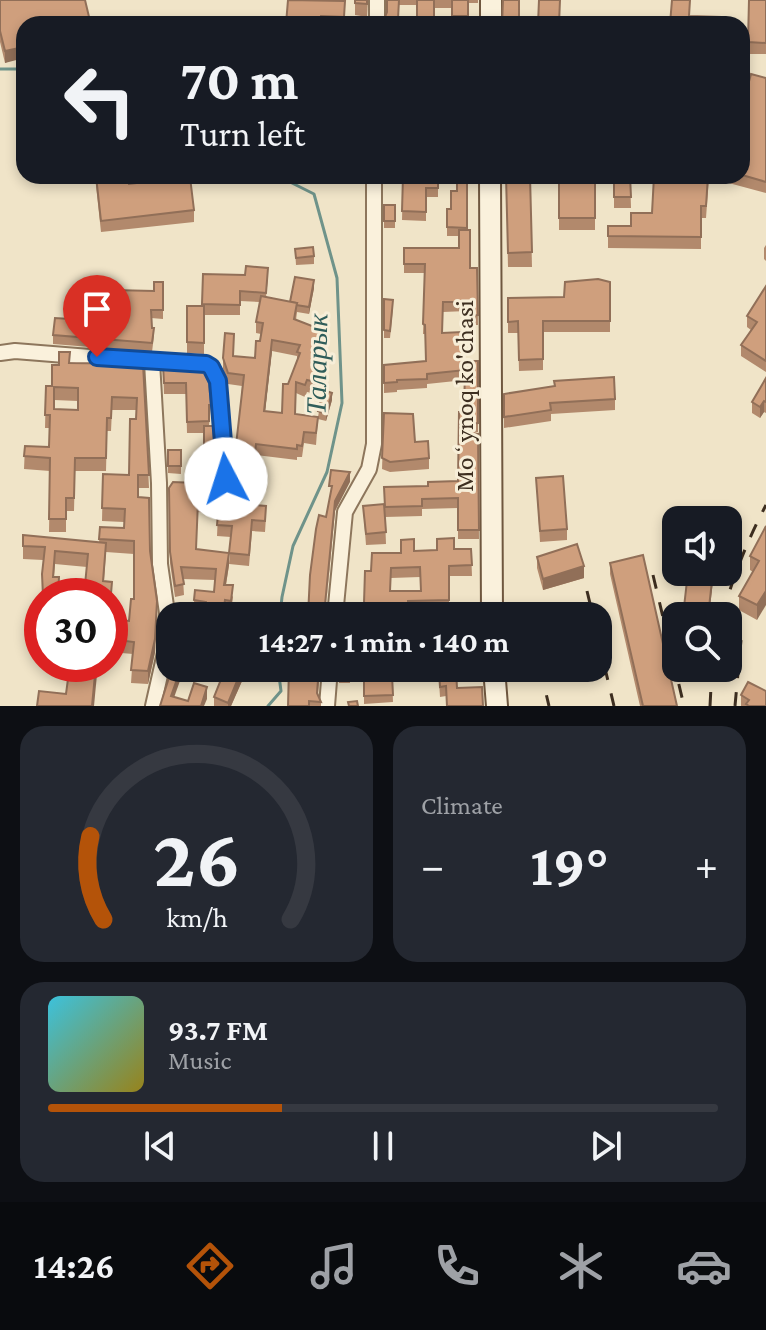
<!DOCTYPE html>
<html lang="en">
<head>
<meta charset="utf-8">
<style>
	body { margin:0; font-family:"Crimson Pro",serif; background:#242831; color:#f1f3f6; height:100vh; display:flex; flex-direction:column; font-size:30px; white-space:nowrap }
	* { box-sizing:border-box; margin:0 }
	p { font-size:26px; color:#9ea1a6 }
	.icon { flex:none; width:44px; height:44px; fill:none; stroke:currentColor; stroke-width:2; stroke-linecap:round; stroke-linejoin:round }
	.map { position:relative; height:706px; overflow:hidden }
	.side { display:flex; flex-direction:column; gap:20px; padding:20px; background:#0d0f14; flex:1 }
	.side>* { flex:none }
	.top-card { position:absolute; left:16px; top:16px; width:734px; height:168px; border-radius:24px; box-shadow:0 4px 12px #0003; background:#171b24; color:#f1f3f6; overflow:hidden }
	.buttons { position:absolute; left:662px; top:506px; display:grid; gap:16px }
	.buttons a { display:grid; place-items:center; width:80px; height:80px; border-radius:16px; background:#171b24; box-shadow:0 4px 12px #0003; font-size:40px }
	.speed { position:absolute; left:24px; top:578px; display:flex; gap:16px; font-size:40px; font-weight:700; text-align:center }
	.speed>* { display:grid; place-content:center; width:104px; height:104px; border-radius:50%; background:#171b24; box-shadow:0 4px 12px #0003; line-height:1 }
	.speed .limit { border:12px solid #d22; background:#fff; color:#111 }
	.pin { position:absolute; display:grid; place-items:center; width:68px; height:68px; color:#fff; margin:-82px -34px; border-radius:50% 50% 50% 0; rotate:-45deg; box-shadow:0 0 8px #0007 }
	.pin .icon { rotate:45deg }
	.me { position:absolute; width:88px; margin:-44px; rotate:355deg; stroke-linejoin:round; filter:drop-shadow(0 0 6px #0008) }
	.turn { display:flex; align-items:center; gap:28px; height:168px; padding:0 32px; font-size:36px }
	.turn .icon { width:104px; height:104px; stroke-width:2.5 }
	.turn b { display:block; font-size:56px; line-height:68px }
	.big { font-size:60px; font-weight:700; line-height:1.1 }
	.side .tile { flex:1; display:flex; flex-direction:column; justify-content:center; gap:12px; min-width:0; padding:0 28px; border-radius:24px; background:#242831 }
	.side .dial { align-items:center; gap:0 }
	.dial svg { height:208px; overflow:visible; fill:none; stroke:#363941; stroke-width:7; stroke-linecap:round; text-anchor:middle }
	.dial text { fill:#f1f3f6; stroke:none }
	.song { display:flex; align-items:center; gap:24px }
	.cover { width:96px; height:96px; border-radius:12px; background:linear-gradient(135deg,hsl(190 70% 55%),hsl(50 70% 35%)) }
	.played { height:8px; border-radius:4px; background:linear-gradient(90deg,#b45309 35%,#363941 35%) }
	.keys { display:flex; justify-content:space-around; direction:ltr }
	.heat { display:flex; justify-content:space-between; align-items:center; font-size:44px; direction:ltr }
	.side .tiles { flex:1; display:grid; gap:20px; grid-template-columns:1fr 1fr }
	.tile:last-child { grid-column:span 2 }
	.trip { position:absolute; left:156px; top:602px; width:456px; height:80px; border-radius:24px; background:#171b24; box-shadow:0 4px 12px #0003; font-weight:700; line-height:80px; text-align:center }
	.tabs { display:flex; height:128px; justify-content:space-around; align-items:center; background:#090b0e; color:#9ea1a6 }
	.tabs .icon { width:56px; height:56px }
	.tabs .selected { color:#b45309 }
	.tabs b { font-size:36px; color:#f1f3f6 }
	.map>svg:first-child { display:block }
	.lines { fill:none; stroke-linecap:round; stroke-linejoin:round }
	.stream { stroke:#6f938a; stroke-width:3 }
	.street-casing { stroke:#8d765c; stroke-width:18 }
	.secondary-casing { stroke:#6f573f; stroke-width:24 }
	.street { stroke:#faf1dc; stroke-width:14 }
	.secondary { stroke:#faf1dc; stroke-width:20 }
	.rail { stroke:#3d2e20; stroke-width:3; stroke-dasharray:14 14; stroke-linecap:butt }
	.wall { fill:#b2896c; fill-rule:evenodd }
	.shaded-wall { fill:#916f58 }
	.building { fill:#cf9f7d; stroke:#916f58; stroke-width:2; fill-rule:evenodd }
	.route-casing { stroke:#114b97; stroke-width:20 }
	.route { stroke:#1a73e8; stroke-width:14 }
	.labels { text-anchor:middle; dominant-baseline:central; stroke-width:6; stroke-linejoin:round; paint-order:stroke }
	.street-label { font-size:26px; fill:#3d2e20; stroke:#f7eed8 }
	.water-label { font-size:28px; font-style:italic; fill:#2f5d5a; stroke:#f7eed8 }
</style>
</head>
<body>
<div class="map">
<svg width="766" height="706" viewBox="0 0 766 706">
	<rect width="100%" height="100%" fill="#f0e4c8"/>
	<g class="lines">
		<g class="stream">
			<path d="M0,69H24"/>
			<path d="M278,176L314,194L337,278L342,403L327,472L293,546L282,597L280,616"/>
			<path d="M268,706L281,691L278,668"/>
		</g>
		<g class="street-casing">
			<g id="street">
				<path d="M377,0V24"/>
				<path d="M0,353L15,351L152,362L159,483L160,564L167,613L165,653L153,706"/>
				<path d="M152,362L206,364L211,367L218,381L226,479C222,488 213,486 204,485"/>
				<path d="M335,616L345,512L369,469L374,444V176"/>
				<path d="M327,706L330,668"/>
			</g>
		</g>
		<g class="secondary-casing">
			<g id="secondary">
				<path d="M491,24V0"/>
				<path d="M490,176L492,616"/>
				<path d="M494,668L497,706"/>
			</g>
		</g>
		<use href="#street" class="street"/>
		<use href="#secondary" class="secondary"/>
		<g class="rail">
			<path d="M653,575L684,706"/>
			<path d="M587,591L593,616"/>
			<path d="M722,616C733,577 747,541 766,505"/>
			<path d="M598,639L614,706"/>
			<path d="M540,668L549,706"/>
			<path d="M710,706L712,668"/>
			<path d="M735,706L741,640"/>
		</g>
	</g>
	<g class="wall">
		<path d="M0,0L90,24L5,63L0,42Z"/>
		<path d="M355,0H368L367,17L355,15Z"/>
		<path d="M386,0H478V3H468V24H446L452,23V8H434V24H417V5H399L398,24H380L385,17L387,13Z"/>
		<path d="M749,0H766V54H748Z"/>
		<path d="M345,1L344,24H286Z"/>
		<path d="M766,78V193L725,182V176H742Z"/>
		<path d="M95,176H128L129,184L194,210V222L101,232Z"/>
		<path d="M403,176H438V197H426V221L402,220Z"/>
		<path d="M467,176V230L470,268H477L478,325H467V311L443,312L442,333L463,361H478V432L471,434V435L478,434L479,539H458V508L422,509V516L385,517L386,544L366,545L363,506L385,512L384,487L428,486L458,481L464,412L465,380L427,384V388L397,390V392L384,393V365L425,361V334H423L425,273H404V248H459V236H447V209H451L457,191Z"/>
		<path d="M506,176H530L532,267H508Z"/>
		<path d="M614,176H630L631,208H614Z"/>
		<path d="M654,176H709L706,218H701V249L608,248V226H631L652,213Z"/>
		<rect x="559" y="179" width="36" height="51"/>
		<rect x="384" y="205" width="11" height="23"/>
		<path d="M766,245V261L764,259V248Z"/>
		<path d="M295,249L314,256V264L296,265Z"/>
		<path d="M203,274L268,278L266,297L290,302L314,288L309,314L297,312L296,320L325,342L316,367L327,381L325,391L332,400L326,421L318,419L316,445L304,443L302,457H297V460L256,455L253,482L255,494L254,505L266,517L265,532L252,531L249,566L229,564L231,537L217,536L218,514L198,512L196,549L229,565L226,585L233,597L231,612H194V600L214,592L215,580L183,579L184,595L175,597L170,563L169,488L231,492L235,472L242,386L228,384L223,369V358L234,356L255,358L261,334L256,333V322L260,302L240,301V315H204V354L187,353V306H202ZM272,351L297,356V360L288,384L282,413L265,411ZM307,392L322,395L318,417L296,414V393L305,397Z"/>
		<path d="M163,282V319L151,318L152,328L154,336L152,352L53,344V335H86L114,337Z"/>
		<path d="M610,282V332H543V370L519,371L518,333H508V298L564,297Z"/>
		<path d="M766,286V372L741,356V345L751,330L747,327V316Z"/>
		<path d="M393,308L390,338H384V330Z"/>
		<path d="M59,352H70L69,363L143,364L149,488H138V497L149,498L150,551L157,601L155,652L148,684L131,683L133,654L110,652V619L129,621L131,599H134V554L106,552L104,581L112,582L110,618V596H43V560L23,559V535L99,543L100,527L124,528V522L102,521L103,474L129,475L130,419H136V410H112L111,431H107L106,471H75L74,511H66V532H49L50,471L24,469L25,446L49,447L50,428H45L46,386H52V365H59ZM54,400L78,401V410L54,409ZM55,564L87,567L84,595L59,594V577H54Z"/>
		<path d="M163,365L211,405L209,426L216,465V476L204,475V433H187L186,394H164Z"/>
		<path d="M766,378V413L764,412L760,418L752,413V402Z"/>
		<path d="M504,394L615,399V410L551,414V421L504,428Z"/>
		<path d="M384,413L415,442L429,458V469L390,472L382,469Z"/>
		<path d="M168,450H181V474L168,473Z"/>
		<path d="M536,478L567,529V540L540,542Z"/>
		<path d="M766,526L757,620L739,610V596L753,572L750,570V556Z"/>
		<path d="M471,549L472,576H449V611H408V614L364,613L365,571H371L401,553L414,551ZM420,577L421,591H390L391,578Z"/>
		<path d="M537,557L584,578L543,590L537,568Z"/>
		<path d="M610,563L677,706H640L610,574Z"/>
		<path d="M225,668H251L248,682L242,681L231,706H214V697L225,678L227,669Z"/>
		<path d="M289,668H320L318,695L321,702V706H288Z"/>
		<rect x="339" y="668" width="11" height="15"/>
		<path d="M419,668H482V679H456L457,688L446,696L440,697L439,681H420Z"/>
		<path d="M392,675L393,702L364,704V676Z"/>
		<path d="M741,695L766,706H741Z"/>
	</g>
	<g class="shaded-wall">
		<path d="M24,47V58L5,63V51Z"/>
		<path d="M314,280V288L309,314V307Z"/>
		<path d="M325,331V342L312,377V366Z"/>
		<path d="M272,340V351L264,422V411Z"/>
		<path d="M327,370V381L324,396V384Z"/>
		<path d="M332,393V400L326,421V414Z"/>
		<path d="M764,401V412L760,418V407Z"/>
		<path d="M350,472V482L335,511L325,615L335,501Z"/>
		<path d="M229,553V565L224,596V585Z"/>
		<path d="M584,566V578L543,590V579Z"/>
		<path d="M713,572H714L709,616H708Z"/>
		<path d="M766,591V605L757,620V605Z"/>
		<path d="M157,601L155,652L148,684V671Z"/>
		<path d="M96,664H98L94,706H92Z"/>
		<path d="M181,668V678L171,706V696Z"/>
		<path d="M242,669V681L231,706H228V703Z"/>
		<path d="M207,687V699L204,706H201Z"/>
	</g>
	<g class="building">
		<path d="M0,0H85L90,21L76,24H24V47L5,51L0,31Z"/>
		<path d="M288,0L345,1L344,17L321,16L320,24H286Z"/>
		<path d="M355,0H367V4L355,3Z"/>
		<path d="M387,0H399L398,19L391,18V24H380V21L385,17L387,12Z"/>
		<rect x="417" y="0" width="17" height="18"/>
		<rect x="452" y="0" width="16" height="16"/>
		<path d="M503,0H519V24H502Z"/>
		<path d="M539,0H560L559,24H538Z"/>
		<path d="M672,0H690L689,16L721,17L720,24H670Z"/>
		<path d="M749,0H766V43L748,42Z"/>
		<path d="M751,74L766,78V182L742,175V108Z"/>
		<path d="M96,176H128L129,184L190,177L194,210L101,221Z"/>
		<path d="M403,176H438V188H426V212L402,211Z"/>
		<path d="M457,176H467V228L447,227V209H451V191H457Z"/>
		<path d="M506,176H530L532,252L508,253Z"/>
		<path d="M614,176H630L631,197H614Z"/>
		<path d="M654,176H708L706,206H701V237L608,236V226H631V213H652Z"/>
		<rect x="559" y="179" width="36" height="39"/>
		<rect x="384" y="205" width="11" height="16"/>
		<path d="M459,230H470V268H477L478,315L467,316V302H443L442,333L462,332L463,361H478V423L470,424L471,435L478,434L479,530H458V498L422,499V506L385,507L384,487L428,486V482L458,481L459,412H464L465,370L427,374V379L397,380V382L384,383V365L426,361L425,325L423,324L425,264H404V248H459Z"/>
		<path d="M313,247L314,256L296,258L295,249Z"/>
		<path d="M246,266L268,268L266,293L240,291V305L202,304L203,274L245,275Z"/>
		<path d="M295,277L314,280L309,307L296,305L297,303L290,302Z"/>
		<path d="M598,279L610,282V321H543V359L519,360L518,321L508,322V298L564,297L565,282Z"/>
		<path d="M154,282H163V310H151L152,328H154L152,343L53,335L55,318L87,320L86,335L115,337L113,290L154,291Z"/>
		<path d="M766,286V361L741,345L757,322L747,316Z"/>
		<path d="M261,296L297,303L294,319L325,331L312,366L327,370L324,384L307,380L305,385L296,382L295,414L318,417L316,433L304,432L302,446L297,445V449L256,444L252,482L255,483L253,505L266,506L265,521L252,520L249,555L229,553L232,526L217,525L219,503L198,501L196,549L229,553L224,585H233L231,601L225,600L223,616H205L206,602L194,600L195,590L214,592L216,569L181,567L184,584L175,586L170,552L169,488L173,482L220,484V491L231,492L235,471V454L244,375L228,373L223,358L225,333L234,334L233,356L255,358L256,341H260L263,323L256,322ZM272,340L300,345L297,352L300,353L288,384H283L282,413L264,411Z"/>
		<path d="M384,299L393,300L390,331L384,330Z"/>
		<path d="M187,306H204V343L187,342Z"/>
		<path d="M59,352H70L69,363L143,364L149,475H138V497L149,498L150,551L157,601L155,639L148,671L131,670L134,642L110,639V619L129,621L131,599H134V541L99,539L100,527L124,528L125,509L102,508L103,474L129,475L130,419H136L137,398L112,397L111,418H107L106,458H75L74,498H66V519H49L50,458L24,456L25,446L49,447L50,415H45L46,386H52V365H59ZM54,387L78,388V410L54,409Z"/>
		<path d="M163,365H204L208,372L211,405H209V421L187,422L186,383H164Z"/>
		<path d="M614,377L615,399L550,403L551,410L504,417V394L555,386L554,381Z"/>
		<path d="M766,378V402L764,401L760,407L752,402Z"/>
		<path d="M323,390L332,393L326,414L318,411Z"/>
		<path d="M384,413L413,414L415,442L428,441L429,458L390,462L382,458Z"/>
		<path d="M204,426H213L216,465L204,464Z"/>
		<rect x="168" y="450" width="13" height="16"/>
		<path d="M331,470L350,472L335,501L325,605L328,616H308L310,575L316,529L319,515L326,517L332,486H329Z"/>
		<path d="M563,476L567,529L540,531L536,478Z"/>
		<path d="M384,504L386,532L366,534L363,506Z"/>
		<path d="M766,526V591L757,605L739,596L759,561L750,556Z"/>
		<path d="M23,535L106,543L103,581L112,582L110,605V596H43L42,574L45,547L23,546ZM55,551L88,554L84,595L58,594L59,577H53Z"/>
		<path d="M454,538V549H471L472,565L449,566V600L408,601V604L364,603L365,571H371L372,553H401V540L414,539V551L437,550V539ZM420,567L421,591H390L391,568Z"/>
		<path d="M577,544L584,566L543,579L537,557Z"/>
		<path d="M643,555L677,706H643L610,563Z"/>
		<path d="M688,572H713L708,616H683Z"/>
		<rect x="290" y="610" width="17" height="6"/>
		<path d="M70,664H96L92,706H37L39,691L66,694Z"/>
		<path d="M172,668H181L171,696L188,701L194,683L207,687L201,706H160Z"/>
		<path d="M227,668H248V671L242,669L228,703L214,697L222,677L225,678Z"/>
		<path d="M289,668H319L317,693L321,702L309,701V706H288Z"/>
		<rect x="339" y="668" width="11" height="8"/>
		<path d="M420,668H482L456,669L457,688L482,687L483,706H447L446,686L440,687L439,671L420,672Z"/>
		<path d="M392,675L393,695L364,696V676Z"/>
		<path d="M748,682L766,691V706H749L746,704L749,700L741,695Z"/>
		<path d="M357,701L358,706H349L348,702Z"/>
	</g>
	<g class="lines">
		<g class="route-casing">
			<path id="route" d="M97,357L206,364L211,367L218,381L226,479"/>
		</g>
		<use href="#route" class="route"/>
	</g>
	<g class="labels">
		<g class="street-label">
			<text transform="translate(464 396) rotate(-90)">Moʻynoq ko'chasi</text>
		</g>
		<g class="water-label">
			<text transform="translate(317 364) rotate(-89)">Таларык</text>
		</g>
	</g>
</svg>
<div class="buttons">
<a><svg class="icon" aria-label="sound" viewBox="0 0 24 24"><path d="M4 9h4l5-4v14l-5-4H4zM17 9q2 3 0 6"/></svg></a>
<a><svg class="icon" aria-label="search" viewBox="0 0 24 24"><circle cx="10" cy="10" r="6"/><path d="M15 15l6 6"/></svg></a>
</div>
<div class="speed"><div class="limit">30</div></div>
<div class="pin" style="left:97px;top:357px;background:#d93025"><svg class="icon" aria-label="arrive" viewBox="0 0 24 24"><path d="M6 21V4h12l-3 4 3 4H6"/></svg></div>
<svg class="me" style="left:226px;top:479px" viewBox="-20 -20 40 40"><circle r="19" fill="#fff"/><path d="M0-13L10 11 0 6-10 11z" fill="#1a73e8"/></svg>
<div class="trip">14:27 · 1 min · 140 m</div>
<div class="top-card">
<div class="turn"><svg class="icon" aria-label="left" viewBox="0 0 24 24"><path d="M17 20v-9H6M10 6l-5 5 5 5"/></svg><div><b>70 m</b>Turn left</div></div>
</div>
</div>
<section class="side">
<div class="tiles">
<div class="tile dial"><svg viewBox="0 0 100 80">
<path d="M14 69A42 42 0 1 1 86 69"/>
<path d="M14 69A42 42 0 0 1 9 37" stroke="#b45309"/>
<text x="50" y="56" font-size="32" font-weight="700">26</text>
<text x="50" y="72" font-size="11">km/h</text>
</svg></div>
<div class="tile"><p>Climate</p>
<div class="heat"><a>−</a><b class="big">19°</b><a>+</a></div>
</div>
<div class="tile">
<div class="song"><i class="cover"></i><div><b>93.7 FM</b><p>Music</p></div></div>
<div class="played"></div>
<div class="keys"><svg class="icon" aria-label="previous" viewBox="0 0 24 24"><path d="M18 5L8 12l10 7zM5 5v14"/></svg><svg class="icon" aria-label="pause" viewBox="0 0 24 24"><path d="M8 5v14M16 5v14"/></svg><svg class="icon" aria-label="next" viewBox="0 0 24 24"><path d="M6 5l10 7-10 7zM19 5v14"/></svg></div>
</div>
</div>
</section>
<nav class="tabs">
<b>14:26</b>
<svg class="icon selected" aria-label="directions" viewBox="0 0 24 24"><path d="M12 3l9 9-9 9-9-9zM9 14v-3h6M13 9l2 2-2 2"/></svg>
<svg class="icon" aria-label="music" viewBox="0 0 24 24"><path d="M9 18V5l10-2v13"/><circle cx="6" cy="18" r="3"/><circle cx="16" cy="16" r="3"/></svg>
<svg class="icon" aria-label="phone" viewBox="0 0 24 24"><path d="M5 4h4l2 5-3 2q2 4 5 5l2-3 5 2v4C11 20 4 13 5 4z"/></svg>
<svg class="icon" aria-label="climate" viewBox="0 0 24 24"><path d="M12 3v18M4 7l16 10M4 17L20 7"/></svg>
<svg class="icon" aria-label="car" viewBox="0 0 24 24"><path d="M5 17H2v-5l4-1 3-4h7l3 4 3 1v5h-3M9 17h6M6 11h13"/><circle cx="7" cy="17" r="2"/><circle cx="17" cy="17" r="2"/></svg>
</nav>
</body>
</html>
